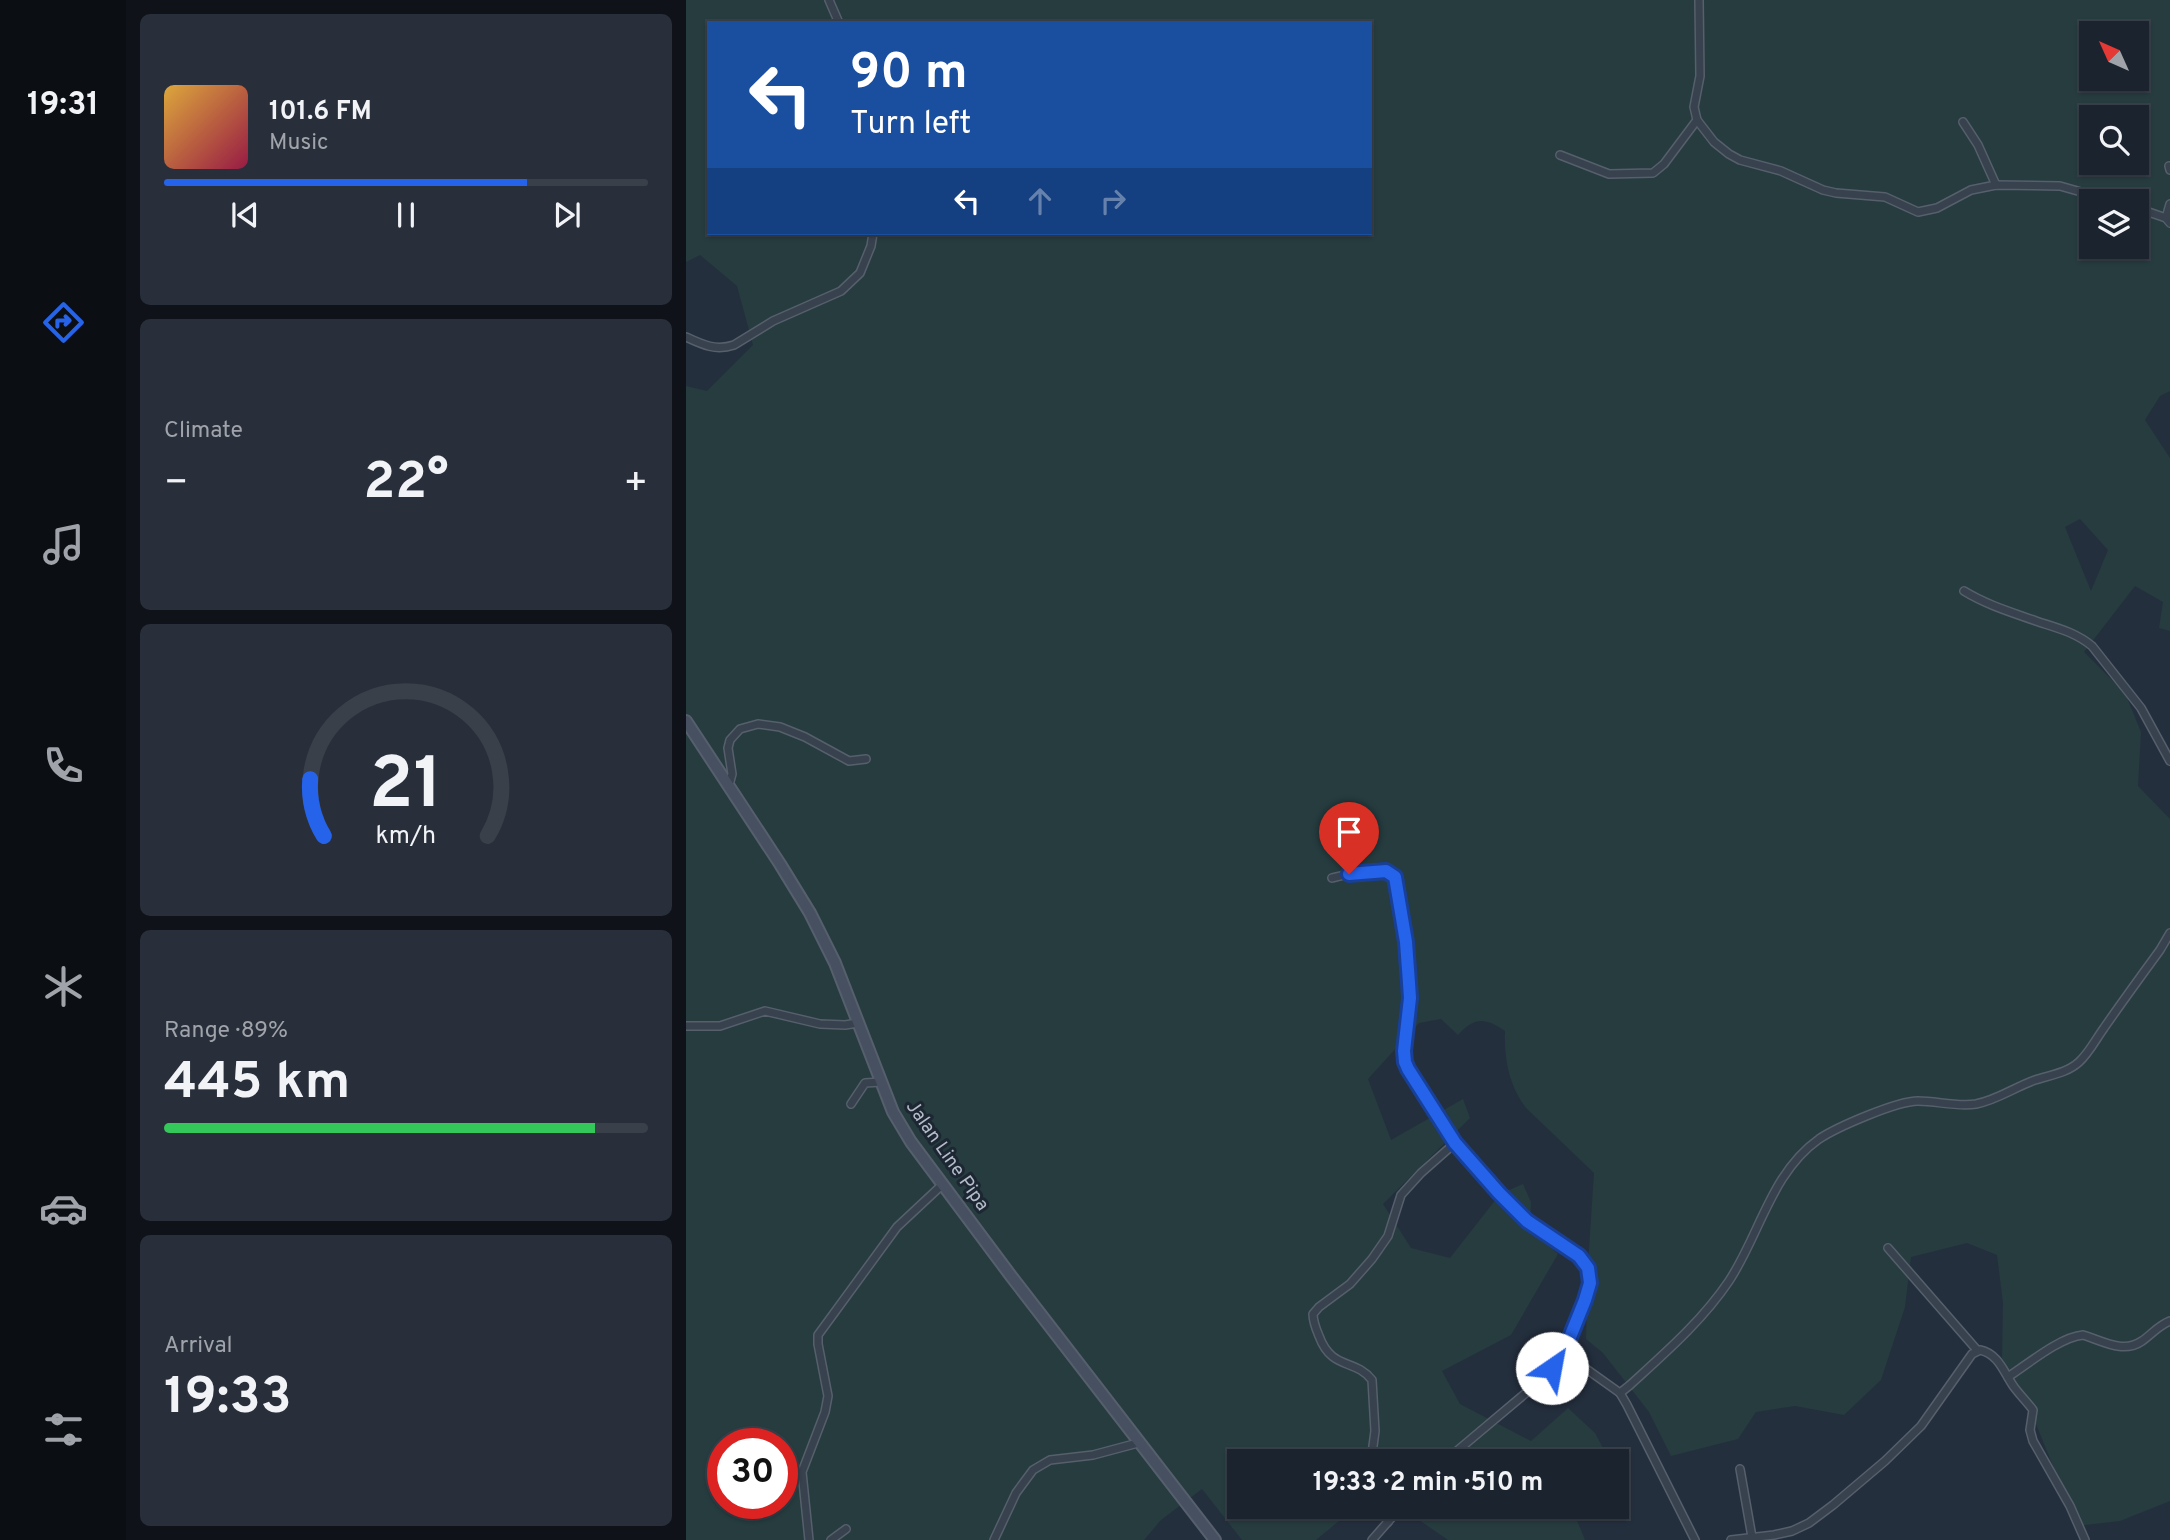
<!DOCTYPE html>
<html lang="en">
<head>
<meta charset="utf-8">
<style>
	body { margin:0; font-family:Overpass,sans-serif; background:#282f3a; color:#f1f3f6; height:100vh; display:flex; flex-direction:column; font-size:26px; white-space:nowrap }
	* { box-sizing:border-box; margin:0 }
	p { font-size:23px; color:#a0a4aa }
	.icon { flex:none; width:38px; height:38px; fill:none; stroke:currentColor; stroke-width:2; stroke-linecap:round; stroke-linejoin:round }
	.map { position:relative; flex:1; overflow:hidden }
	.drawer { display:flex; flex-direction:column; gap:14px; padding:14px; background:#0f1319; width:560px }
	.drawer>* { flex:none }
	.banner { position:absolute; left:21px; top:21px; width:665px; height:214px; border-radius:0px; box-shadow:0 2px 5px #0004,0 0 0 2px #39404a; background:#1a4fa0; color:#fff; overflow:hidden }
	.needle { width:46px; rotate:315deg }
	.fabs { position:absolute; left:1393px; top:21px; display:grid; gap:14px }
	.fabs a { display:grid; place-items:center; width:70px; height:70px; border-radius:0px; background:#1b232e; box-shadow:0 2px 5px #0004,0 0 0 2px #39404a; font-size:35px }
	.speed { position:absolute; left:21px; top:1428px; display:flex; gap:14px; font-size:35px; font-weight:700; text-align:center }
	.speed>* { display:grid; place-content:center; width:91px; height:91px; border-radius:50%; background:#1b232e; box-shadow:0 2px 5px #0004,0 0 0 2px #39404a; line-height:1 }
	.speed .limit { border:10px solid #d22; background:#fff; color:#111 }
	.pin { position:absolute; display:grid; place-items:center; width:60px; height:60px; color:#fff; margin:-72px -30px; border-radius:50% 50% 50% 0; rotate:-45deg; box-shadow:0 0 7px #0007 }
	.pin .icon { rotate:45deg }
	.me { position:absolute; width:77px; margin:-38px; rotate:33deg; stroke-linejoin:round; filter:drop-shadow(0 0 5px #0008) }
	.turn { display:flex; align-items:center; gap:24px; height:147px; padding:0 28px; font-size:32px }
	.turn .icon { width:91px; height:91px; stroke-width:2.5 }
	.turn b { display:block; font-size:49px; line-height:60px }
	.lanes { display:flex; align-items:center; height:66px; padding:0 28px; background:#0003; justify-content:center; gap:35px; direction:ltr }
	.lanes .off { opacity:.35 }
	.big { font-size:52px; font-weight:700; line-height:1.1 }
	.drawer .card { flex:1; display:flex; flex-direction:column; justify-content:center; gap:10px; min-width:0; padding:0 24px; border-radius:10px; background:#282f3a }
	.drawer .dial { align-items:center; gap:0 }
	.dial svg { height:182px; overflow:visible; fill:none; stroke:#39404a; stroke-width:7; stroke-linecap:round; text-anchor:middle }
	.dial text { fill:#f1f3f6; stroke:none }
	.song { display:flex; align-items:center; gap:21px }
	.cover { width:84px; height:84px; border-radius:10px; background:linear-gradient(135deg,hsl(40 70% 55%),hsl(340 70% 35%)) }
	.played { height:7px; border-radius:4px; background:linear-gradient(90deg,#2563eb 75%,#39404a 75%) }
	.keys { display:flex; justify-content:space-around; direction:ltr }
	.heat { display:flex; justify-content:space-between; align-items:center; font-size:38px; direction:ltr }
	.charge { height:10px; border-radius:5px; background:linear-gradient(90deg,#34c759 89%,#39404a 0) }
	.trip { position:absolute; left:541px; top:1449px; width:402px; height:70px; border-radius:0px; background:#1b232e; box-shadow:0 2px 5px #0004,0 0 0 2px #39404a; font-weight:700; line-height:70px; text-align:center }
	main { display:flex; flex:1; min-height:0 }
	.tab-bar { display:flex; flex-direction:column; width:126px; justify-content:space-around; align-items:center; background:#0b0e12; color:#a0a4aa }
	.tab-bar .icon { width:49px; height:49px }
	.tab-bar .selected { color:#2563eb }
	.tab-bar b { font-size:32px; color:#f1f3f6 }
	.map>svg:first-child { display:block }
	.green { fill:#263c3f; fill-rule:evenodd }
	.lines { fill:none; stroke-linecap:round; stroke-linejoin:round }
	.street-casing { stroke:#565f6c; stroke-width:10 }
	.secondary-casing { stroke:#565f6c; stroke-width:14 }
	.street { stroke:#38414e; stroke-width:7 }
	.secondary { stroke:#465061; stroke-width:10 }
	.route-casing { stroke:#184099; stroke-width:18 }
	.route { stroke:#2563eb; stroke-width:12 }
	.labels { text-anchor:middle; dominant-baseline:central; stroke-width:6; stroke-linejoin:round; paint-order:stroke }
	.street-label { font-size:19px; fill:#b4bcc9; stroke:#1d2633 }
</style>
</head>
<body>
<main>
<nav class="tab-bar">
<b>19:31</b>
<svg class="icon selected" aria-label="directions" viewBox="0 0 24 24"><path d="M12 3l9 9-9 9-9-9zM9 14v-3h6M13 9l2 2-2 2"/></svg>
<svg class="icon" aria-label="music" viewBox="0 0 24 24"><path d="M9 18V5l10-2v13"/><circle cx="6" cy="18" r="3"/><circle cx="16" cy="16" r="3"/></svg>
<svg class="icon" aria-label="phone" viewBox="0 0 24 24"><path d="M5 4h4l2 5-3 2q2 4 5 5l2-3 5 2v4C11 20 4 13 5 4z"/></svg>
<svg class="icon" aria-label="climate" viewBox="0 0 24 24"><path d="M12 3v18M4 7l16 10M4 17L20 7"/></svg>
<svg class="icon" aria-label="car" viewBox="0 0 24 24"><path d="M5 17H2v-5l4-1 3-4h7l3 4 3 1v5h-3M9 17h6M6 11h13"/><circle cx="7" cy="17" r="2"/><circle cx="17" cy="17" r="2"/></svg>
<svg class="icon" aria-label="filters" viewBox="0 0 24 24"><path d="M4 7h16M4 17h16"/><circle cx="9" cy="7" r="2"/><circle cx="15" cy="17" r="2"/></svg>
</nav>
<section class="drawer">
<div class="card">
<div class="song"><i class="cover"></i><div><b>101.6 FM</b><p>Music</p></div></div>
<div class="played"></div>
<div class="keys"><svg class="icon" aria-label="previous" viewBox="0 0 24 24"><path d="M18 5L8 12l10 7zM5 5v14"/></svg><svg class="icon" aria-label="pause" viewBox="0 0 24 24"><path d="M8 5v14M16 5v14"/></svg><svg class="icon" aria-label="next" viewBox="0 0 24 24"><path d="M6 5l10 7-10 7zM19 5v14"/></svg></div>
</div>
<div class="card"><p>Climate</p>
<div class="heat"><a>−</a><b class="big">22°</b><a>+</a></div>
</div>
<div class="card dial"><svg viewBox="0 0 100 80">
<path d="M14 69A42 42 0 1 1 86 69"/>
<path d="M14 69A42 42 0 0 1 8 44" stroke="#2563eb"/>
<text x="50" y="56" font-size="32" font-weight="700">21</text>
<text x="50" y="72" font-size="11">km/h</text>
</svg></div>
<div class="card"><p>Range · 89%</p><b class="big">445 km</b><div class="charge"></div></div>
<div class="card"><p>Arrival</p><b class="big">19:33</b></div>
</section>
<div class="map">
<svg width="1484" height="1540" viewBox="0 0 1484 1540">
	<rect width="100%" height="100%" fill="#242f3e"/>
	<g class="green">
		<path d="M0,0H1484V391L1474,396L1459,420L1484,458V631L1473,628L1477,602L1449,586L1398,652L1439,693L1455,732L1452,786L1484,819V1501L1434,1521L1391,1526L1346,1414L1316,1358L1317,1303L1311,1255L1281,1243L1225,1257L1219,1307L1195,1380L1158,1415L1109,1406L1070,1412L1052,1439L985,1456L963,1412L917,1353L900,1339L902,1264L908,1173L840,1108C823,1086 818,1059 819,1031C799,1017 788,1017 772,1035L755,1019L733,1023L682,1079L705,1140L777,1099L784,1118L697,1204L725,1248L764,1258L814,1194L837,1184L845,1202L844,1228L872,1254L825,1335L756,1371L774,1404L845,1441L882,1408L909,1433L924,1461H553V1507H670L630,1540H556L516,1489L475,1520L458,1540H0V386L21,391L67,345L51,286L14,255L0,262ZM23,23H684V233H23ZM1405,33H1451V79H1405ZM1405,117H1451V163H1405ZM1405,201H1451V247H1405ZM1394,519L1422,550L1405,591L1379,527ZM37,1444H96V1503H37Z"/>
		<path d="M714,1507H899L888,1513L899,1540H762Z"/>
	</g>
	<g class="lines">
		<g class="street-casing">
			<g id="street">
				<path d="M143,0L153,23"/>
				<path d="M1013,0L1014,76L1008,107L1011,120L1028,142L1043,154L1054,160L1095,171L1137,190L1150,193L1199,197L1232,212L1251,208L1285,190L1310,185L1374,186L1427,201"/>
				<path d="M1277,122L1292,145L1310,185"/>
				<path d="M874,155L923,174L967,173L978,164L1011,120"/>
				<path d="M1483,166L1484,170"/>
				<path d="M1451,208L1480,218L1484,223"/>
				<path d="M1480,218L1484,204"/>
				<path d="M0,337C17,345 30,351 48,345L87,321L155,291L174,273L185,246L187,233"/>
				<path d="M1278,591C1301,605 1325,612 1350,621C1371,628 1389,632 1406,646L1455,708L1484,761"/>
				<path d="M43,785L46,774L42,748L44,740L54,729L72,724L94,727L119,737L163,761L180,759"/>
				<path d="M646,878C662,874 696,865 709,877L720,942L723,983L719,1062L733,1090L769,1143"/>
				<path d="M0,1026H34L79,1011L134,1024L159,1025L172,1023"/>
				<path d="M165,1104L179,1083L195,1082"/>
				<path d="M1202,1248L1291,1350"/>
				<path d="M1322,1377C1342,1364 1374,1337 1397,1335C1417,1341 1437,1354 1456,1341C1466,1334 1473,1325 1484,1321"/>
				<path d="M934,1393L941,1405L1009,1540"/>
				<path d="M685,1461L689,1431L686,1380C669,1358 646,1371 633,1336C630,1329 627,1322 627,1314L633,1307L664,1284L686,1259L702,1236L715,1195L735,1173L769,1143L835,1216L888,1251L902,1268L904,1283L876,1357"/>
				<path d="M759,1461L847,1387L876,1357L899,1368L934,1393L944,1385C979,1353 1016,1321 1043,1281C1074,1234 1085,1173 1133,1139C1151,1127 1211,1101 1232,1101C1251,1101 1271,1107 1290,1104C1311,1100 1329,1087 1349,1080C1364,1075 1381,1073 1393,1062C1403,1053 1410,1039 1418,1028C1436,1002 1455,976 1474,950L1484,933"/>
				<path d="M1054,1469L1066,1537"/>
				<path d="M694,1507L702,1522"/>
				<path d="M123,1540L116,1472L139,1412L142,1396L132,1344V1335L211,1227L257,1184"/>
				<path d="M145,1540L160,1529"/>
				<path d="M308,1540L330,1493L347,1470L364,1460L407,1455L452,1443"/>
				<path d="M686,1540L715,1507"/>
				<path d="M1045,1540L1088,1535L1106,1531L1123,1523L1147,1505L1199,1461L1235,1426L1286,1354L1294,1350C1313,1354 1318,1373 1328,1387C1334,1395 1341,1402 1347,1410L1344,1430L1347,1441L1384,1506L1399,1540"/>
			</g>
		</g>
		<g class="secondary-casing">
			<path id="secondary" d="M0,721L94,864L124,913L149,963L207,1112L225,1142L325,1276L529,1540"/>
		</g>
		<use href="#street" class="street"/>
		<use href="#secondary" class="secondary"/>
	</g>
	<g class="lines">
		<g class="route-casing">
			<path id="route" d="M663,874L700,871L709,877L720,942L723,983L724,998L718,1051L719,1062L722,1069L769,1143L813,1193L841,1221L893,1256L902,1268L904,1283L899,1300L876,1357L866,1368"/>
		</g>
		<use href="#route" class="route"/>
	</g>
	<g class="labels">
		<g class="street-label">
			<text transform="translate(261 1156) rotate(55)">Jalan Line Pipa</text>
		</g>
	</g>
</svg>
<div class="fabs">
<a><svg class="needle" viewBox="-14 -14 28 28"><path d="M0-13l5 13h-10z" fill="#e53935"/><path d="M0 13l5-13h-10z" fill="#a0a4aa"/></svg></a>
<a><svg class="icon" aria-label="search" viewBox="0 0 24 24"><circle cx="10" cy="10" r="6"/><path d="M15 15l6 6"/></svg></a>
<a><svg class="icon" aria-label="layers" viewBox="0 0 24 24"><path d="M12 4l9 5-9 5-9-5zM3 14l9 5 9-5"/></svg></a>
</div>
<div class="speed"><div class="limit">30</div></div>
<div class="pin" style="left:663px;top:874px;background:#d93025"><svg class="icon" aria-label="arrive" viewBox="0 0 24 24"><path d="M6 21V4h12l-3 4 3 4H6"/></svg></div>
<svg class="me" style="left:866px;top:1368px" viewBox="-20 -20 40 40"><circle r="19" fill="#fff"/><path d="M0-13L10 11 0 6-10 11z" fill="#2563eb"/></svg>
<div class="trip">19:33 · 2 min · 510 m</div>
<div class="banner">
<div class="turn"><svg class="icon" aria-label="left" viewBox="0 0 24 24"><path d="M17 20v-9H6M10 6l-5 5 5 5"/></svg><div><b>90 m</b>Turn left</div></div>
<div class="lanes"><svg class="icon" aria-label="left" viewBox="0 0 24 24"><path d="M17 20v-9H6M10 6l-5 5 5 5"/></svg><svg class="icon off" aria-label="ahead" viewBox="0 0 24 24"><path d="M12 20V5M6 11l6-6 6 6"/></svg><svg class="icon off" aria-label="right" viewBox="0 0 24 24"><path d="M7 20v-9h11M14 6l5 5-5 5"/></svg></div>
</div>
</div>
</main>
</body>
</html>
